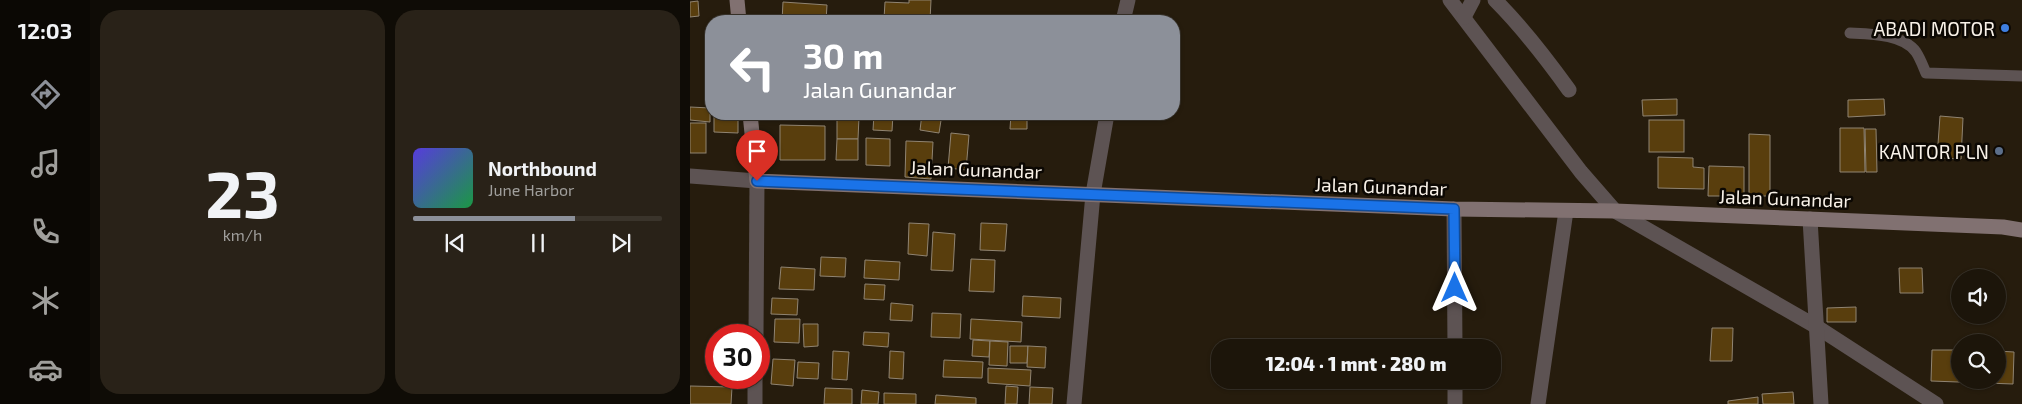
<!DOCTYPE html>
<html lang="id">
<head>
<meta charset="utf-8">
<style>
	body { margin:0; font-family:"Exo 2",sans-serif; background:#292218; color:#f1f3f6; height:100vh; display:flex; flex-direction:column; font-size:19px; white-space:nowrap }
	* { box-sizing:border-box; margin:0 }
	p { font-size:16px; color:#a09f9c }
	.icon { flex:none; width:28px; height:28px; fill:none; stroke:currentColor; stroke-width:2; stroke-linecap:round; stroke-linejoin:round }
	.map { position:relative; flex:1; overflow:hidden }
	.drawer { display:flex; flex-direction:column; gap:10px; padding:10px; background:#0f0c06; width:600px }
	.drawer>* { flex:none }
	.hud { position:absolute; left:15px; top:15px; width:475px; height:105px; border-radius:20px; box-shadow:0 1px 4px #0004,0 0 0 1px #3a342b; background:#8c9099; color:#fff; overflow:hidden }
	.tools { position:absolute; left:1261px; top:269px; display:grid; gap:10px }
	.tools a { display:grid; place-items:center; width:55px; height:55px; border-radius:50%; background:#1c150a; box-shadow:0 1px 4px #0004,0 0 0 1px #3a342b; font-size:25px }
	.speed { position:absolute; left:15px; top:324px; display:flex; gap:10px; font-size:25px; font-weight:700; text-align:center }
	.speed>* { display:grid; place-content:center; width:65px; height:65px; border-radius:50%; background:#1c150a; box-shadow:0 1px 4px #0004,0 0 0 1px #3a342b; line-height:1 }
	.speed .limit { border:8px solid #d22; background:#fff; color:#111 }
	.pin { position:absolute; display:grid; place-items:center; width:42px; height:42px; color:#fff; margin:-51px -21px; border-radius:50% 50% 50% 0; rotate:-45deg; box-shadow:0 0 5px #0007 }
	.pin .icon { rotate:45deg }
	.me { position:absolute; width:55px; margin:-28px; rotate:0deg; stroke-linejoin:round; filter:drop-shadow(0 0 4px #0008) }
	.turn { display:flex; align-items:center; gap:18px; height:105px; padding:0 15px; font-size:22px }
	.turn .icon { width:65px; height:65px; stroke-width:2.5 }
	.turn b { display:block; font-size:35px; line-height:42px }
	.drawer .card { flex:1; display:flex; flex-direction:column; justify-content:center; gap:8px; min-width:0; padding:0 18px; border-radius:20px; background:#292218 }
	.drawer .dial { align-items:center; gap:0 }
	.dial b { font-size:65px; line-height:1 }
	.song { display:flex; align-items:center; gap:15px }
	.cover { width:60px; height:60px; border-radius:8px; background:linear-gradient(135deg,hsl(250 70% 55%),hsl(140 70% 35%)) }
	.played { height:5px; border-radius:2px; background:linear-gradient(90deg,#8c9099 65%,#3a342b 65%) }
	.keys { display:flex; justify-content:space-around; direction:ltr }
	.drawer .tiles { flex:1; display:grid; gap:10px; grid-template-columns:repeat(2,1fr) }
	.trip { position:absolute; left:521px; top:339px; width:290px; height:50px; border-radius:20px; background:#1c150a; box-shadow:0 1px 4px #0004,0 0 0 1px #3a342b; font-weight:800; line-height:50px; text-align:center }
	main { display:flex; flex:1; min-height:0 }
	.dock { display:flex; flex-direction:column; width:90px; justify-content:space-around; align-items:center; background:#0b0804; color:#a09f9c }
	.dock .icon { width:35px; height:35px }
	.dock .on { color:#8c9099 }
	.dock b { font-size:22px; color:#f1f3f6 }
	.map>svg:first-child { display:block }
	.building { fill:#593e0d; stroke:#908472 }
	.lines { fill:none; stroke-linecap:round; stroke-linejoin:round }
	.service { stroke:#5d5353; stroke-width:11 }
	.minor { stroke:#5d5353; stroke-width:15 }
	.tertiary { stroke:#5d5353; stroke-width:15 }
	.secondary { stroke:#817171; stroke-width:15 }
	.route-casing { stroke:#114b97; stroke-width:12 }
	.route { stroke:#1a73e8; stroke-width:9 }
	.shop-dot { fill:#3f7fe0; stroke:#0c0803; stroke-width:2 }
	.service-dot { fill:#5c6f8a; stroke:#0c0803; stroke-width:2 }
	.labels { text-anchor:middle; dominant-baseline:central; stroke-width:5; stroke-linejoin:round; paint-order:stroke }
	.poi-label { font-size:19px; fill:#f8f1e8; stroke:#0c0803; text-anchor:end }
	.street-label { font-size:19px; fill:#f8f1e8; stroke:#0c0803 }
</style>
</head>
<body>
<main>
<nav class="dock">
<b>12:03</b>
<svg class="icon on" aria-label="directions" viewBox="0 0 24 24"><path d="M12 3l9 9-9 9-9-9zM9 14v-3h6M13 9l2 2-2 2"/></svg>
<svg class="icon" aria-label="music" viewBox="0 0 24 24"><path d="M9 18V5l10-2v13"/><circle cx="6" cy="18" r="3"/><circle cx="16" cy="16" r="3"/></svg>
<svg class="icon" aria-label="phone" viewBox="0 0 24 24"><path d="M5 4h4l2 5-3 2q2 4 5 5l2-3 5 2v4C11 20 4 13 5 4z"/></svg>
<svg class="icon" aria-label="climate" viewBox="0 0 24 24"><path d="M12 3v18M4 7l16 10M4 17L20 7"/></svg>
<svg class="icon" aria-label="car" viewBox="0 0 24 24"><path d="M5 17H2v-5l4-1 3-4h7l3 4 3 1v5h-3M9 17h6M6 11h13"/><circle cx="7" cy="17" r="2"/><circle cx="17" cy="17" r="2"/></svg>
</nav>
<section class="drawer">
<div class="tiles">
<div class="card dial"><b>23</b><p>km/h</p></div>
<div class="card">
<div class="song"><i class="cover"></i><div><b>Northbound</b><p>June Harbor</p></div></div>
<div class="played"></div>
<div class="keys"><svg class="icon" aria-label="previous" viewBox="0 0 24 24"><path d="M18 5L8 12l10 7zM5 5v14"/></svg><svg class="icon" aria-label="pause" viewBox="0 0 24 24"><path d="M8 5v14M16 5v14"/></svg><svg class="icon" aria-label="next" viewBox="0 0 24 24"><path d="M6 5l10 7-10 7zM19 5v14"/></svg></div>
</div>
</div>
</section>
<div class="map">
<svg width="1332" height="404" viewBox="0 0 1332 404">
	<rect width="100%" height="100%" fill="#261c0d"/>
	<g class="building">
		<path d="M219,0H241L240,21L194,19L195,2L219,3Z"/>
		<path d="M8,1L9,16L0,17V2Z"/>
		<path d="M93,2L137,5L136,21H92Z"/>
		<path d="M987,99V115L953,116L952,100Z"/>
		<path d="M1194,99L1195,115L1158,117V100Z"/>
		<path d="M0,107L20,108V122L0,120Z"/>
		<path d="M24,114H48V133L24,132Z"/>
		<path d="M184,114H203L202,131L183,130Z"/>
		<path d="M232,114H252L249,133L230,130Z"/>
		<path d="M321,114H337V129H320Z"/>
		<path d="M1250,116L1273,118L1271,159L1247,158Z"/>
		<path d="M147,117H169L168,139H147Z"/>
		<rect x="959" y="120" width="35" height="32"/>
		<rect x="0" y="123" width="16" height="30"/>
		<path d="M90,125L135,126V160H90Z"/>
		<path d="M1150,128H1174L1175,172H1150Z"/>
		<path d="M1175,129H1186L1187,172H1176Z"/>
		<path d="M261,133L279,135L276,170L258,168Z"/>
		<path d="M1059,134L1080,135V196H1059Z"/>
		<path d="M176,138L200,139V166L176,165Z"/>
		<path d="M147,139H168V160H146Z"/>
		<path d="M216,141L243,142L241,179L215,177Z"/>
		<path d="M968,157L1003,158V167L1014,168V189L968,188Z"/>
		<path d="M1019,166L1054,167V196H1018Z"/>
		<path d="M219,223L239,224L237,256L218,254Z"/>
		<path d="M291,223L317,224L315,251L290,250Z"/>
		<path d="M243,232L265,234L263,271L241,270Z"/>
		<path d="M131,257L156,258L155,277L130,276Z"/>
		<path d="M281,259L305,260L304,292L279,291Z"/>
		<path d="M175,260L210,262L209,280L174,278Z"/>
		<path d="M91,267L125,269L124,290L89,289Z"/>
		<path d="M1209,268H1232L1233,293H1210Z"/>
		<path d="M175,284L195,285L194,300L174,299Z"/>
		<path d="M333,296L371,298L370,318L332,316Z"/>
		<path d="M82,298L108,299L107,315L81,314Z"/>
		<path d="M201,303L223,305L222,321L200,320Z"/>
		<path d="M1166,307V322H1137V308Z"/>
		<path d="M242,313L271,314L270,338L241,337Z"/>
		<path d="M85,319H110L109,343L84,342Z"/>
		<path d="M281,319L332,322L331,342L280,339Z"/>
		<path d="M113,324H128V346L114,347Z"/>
		<path d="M1022,328H1043L1042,361H1020Z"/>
		<path d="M174,332L199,333L198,347L173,345Z"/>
		<path d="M283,340L300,341L299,357L282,356Z"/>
		<path d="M300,341L318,342L317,366L299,365Z"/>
		<path d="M320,346H338L337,363H320Z"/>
		<path d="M338,346L356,347L355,368L337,367Z"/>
		<path d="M1242,350H1270V380H1308V351L1324,352L1323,384L1241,381Z"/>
		<path d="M143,351L159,352L157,380L142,379Z"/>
		<path d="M200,351L214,352L213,379L199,378Z"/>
		<path d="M83,359L105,360L103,386L81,384Z"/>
		<path d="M254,360L293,362L292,378L253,377Z"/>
		<path d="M108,362L129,363L128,379L107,378Z"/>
		<path d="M298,368L341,370L340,386L298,383Z"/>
		<path d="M0,386L42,387L41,404H0Z"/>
		<path d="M316,386L328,387L327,404H315Z"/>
		<path d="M340,387L363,388L362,404H339Z"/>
		<path d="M135,388L162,389V404H134Z"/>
		<path d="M172,390L189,392L188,404H171Z"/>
		<path d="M1103,392L1104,404H1073L1072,394Z"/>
		<path d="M194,393L226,394V404H194Z"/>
		<path d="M246,395L286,398V404H245Z"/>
		<path d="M1068,397V404H1038V401Z"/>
	</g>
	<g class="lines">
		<path class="service" d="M1160,33C1180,34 1213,34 1226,52C1230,58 1233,66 1236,73L1332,76"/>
		<g class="minor">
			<path d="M760,0L891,172L925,211L1127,327L1246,404"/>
			<path d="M805,0C833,28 856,58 879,90"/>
			<path d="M774,17L783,0"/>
			<path d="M433,21L438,0"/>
			<path d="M764,209L765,348"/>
			<path d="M1120,219L1131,404"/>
			<path d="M66,335L67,181"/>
			<path d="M765,380V404"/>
			<path d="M65,404V378"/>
			<path d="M384,404L403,194L417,114"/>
			<path d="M848,404L876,211"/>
		</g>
		<path class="tertiary" d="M0,176L67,181"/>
		<g class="secondary">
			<path d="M47,0L49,21"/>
			<path d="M60,114L67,181L764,209L925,211L1313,227L1332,230"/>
		</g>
	</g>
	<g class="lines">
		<g class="route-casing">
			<path id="route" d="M67,181L764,209L765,288"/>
		</g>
		<use href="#route" class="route"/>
	</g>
	<circle class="shop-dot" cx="1315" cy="28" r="5"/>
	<circle class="service-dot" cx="1309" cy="151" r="5"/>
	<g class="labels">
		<g class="poi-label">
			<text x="1305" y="28">ABADI MOTOR</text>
			<text x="1299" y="151">KANTOR PLN</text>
		</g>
		<g class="street-label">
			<text transform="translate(286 169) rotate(2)">Jalan Gunandar</text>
			<text transform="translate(691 186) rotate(2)">Jalan Gunandar</text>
			<text transform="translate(1095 198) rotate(2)">Jalan Gunandar</text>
		</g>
	</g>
</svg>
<div class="tools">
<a><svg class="icon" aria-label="sound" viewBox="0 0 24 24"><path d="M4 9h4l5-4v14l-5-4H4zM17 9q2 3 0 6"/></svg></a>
<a><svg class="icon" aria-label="search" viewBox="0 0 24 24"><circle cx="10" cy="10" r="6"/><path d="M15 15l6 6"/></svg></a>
</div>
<div class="speed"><div class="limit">30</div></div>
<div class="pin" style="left:67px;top:181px;background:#d93025"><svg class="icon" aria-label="arrive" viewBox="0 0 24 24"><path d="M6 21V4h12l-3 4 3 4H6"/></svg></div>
<svg class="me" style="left:765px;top:288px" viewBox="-20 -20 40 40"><path d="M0-17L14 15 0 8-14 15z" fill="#1a73e8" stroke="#fff" stroke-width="4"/></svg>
<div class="trip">12:04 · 1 mnt · 280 m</div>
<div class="hud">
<div class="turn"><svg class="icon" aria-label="left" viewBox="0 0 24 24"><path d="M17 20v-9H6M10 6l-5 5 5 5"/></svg><div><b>30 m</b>Jalan Gunandar</div></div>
</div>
</div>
</main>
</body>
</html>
